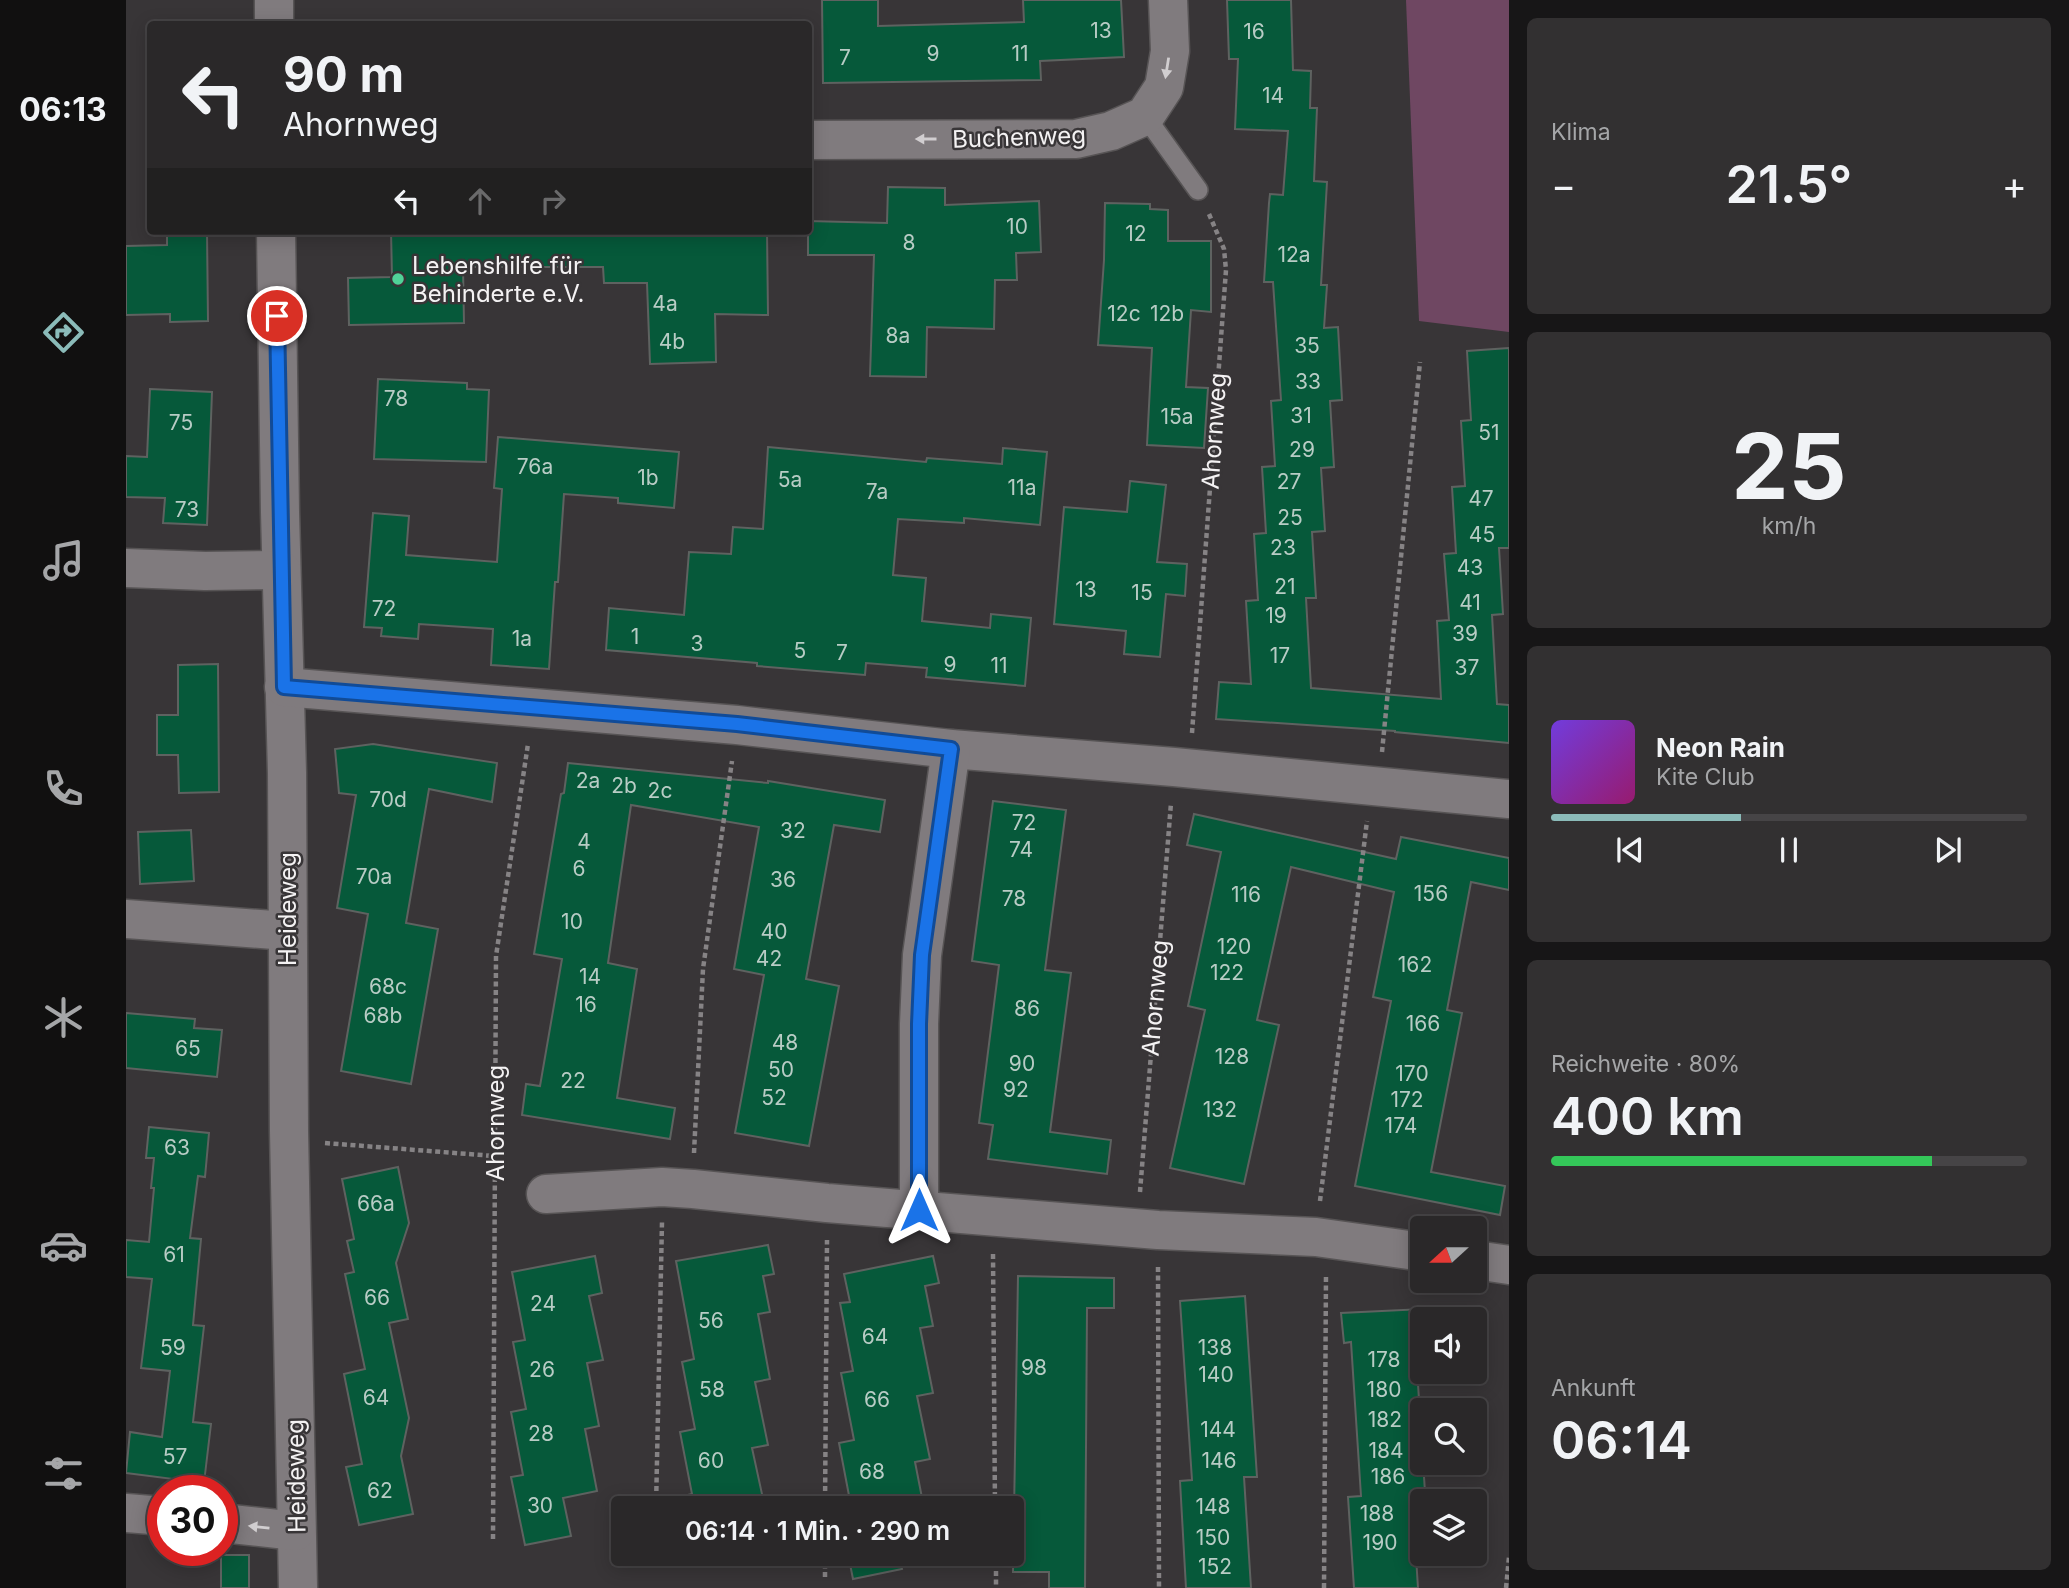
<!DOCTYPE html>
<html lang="de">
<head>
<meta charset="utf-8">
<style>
	body { margin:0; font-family:Inter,sans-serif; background:#323031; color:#f1f3f6; height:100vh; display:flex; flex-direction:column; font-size:26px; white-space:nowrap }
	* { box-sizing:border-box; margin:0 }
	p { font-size:23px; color:#a5a6a8 }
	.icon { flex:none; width:38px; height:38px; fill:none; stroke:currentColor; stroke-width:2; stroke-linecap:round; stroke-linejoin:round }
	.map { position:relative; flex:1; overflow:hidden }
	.details { display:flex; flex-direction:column; gap:18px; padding:18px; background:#171617; width:560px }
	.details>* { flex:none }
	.guide { position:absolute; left:21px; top:21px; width:665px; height:214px; border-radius:7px; box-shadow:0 4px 18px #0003,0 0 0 2px #464446; background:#2a2829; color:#f1f3f6; overflow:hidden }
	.needle { width:46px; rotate:249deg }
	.controls { position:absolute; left:1284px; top:1216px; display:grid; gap:14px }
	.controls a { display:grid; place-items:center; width:77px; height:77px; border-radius:7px; background:#2a2829; box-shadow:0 4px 18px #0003,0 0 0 2px #464446; font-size:35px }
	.speed { position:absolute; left:21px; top:1475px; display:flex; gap:14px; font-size:35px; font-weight:700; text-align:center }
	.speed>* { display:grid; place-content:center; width:91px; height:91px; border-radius:50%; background:#2a2829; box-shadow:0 4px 18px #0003,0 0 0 2px #464446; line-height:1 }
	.speed .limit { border:10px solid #d22; background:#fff; color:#111 }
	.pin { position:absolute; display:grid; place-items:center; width:60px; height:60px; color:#fff; margin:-30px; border:4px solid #fff; border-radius:50%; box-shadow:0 2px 7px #0007 }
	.me { position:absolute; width:77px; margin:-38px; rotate:0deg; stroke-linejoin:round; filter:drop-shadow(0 0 5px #0008) }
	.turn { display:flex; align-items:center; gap:24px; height:147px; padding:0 21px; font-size:32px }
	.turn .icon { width:91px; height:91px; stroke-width:2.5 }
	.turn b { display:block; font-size:49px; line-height:60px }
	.lanes { display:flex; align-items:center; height:66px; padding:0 21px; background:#0003; justify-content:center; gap:35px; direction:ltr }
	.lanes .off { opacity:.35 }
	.big { font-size:52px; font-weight:600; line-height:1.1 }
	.details .tile { flex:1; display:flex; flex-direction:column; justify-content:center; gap:10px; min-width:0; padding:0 24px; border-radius:10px; background:#323031 }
	.details .dial { align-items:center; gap:0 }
	.dial b { font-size:91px; line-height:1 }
	.song { display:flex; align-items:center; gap:21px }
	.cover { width:84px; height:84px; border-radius:10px; background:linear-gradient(135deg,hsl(260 70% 55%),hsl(320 70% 35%)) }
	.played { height:7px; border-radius:4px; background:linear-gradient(90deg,#8bbbb9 40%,#464446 40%) }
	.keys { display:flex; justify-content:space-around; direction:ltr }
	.heat { display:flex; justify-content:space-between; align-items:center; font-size:38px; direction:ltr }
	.charge { height:10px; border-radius:5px; background:linear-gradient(90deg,#34c759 80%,#464446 0) }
	.trip { position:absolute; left:485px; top:1496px; width:413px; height:70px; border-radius:7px; background:#2a2829; box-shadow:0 4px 18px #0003,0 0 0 2px #464446; font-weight:600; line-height:70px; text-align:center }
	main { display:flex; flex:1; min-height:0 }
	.tabs { display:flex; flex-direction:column; width:126px; justify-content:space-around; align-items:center; background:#111010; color:#a5a6a8 }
	.tabs .icon { width:49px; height:49px }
	.tabs .current { color:#8bbbb9 }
	.tabs b { font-size:32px; color:#f1f3f6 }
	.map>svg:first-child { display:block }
	.green { fill:#6f4762 }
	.building { fill:#06593a; stroke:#5e6260; stroke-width:2 }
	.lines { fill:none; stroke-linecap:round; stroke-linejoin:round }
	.lane-casing { stroke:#575455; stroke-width:22 }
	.street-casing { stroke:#575455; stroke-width:41 }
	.path { stroke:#868385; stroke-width:4.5; stroke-dasharray:5 3.5; stroke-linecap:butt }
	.lane { stroke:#807b7e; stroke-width:19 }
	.street { stroke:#807b7e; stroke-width:38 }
	.oneway { fill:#d1ced0 }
	.route-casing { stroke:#114b97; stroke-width:18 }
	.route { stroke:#1a73e8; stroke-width:12 }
	.poi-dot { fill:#50d398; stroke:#383537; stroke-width:2.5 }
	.labels { text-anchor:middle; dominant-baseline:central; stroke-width:5; stroke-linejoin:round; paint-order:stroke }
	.number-label { font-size:21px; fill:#b8ccc5 }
	.street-label { font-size:24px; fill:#f4f2f3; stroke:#383537 }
	.poi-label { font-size:24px; fill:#f4f2f3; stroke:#383537; text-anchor:start }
</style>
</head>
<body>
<main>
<nav class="tabs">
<b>06:13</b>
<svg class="icon current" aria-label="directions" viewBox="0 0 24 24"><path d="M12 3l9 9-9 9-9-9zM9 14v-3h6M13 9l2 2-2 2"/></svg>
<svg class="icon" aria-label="music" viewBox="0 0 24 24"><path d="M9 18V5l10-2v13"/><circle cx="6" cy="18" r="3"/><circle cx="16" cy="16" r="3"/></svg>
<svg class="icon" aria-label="phone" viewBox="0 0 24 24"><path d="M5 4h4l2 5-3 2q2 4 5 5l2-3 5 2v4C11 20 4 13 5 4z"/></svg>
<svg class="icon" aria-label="climate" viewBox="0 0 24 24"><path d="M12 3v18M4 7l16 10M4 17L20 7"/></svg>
<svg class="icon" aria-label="car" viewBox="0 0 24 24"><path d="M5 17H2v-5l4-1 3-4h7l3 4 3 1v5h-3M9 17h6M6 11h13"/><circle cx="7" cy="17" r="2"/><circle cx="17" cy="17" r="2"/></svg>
<svg class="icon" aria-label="filters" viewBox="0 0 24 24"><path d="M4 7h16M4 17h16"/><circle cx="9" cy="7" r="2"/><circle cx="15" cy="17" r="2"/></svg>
</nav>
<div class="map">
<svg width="1383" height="1588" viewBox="0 0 1383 1588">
	<rect width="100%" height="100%" fill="#383537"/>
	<path class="green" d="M1280,0H1383V332L1293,321Z"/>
	<g class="building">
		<path d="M696,0H752V26L898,22L897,0H995L998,57L914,61L915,80L697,83Z"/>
		<path d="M1101,0H1165L1167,70L1185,71L1184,108H1191L1188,181L1201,182L1195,285H1201L1198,328L1212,327L1216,400L1204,401L1208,467L1195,468L1199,531L1186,532L1190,598H1180L1185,688L1315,699L1311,621L1323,620L1318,554L1330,553L1326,487L1339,486L1335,421L1345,420L1341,351L1383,348V548H1373L1377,614L1366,615L1371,704L1383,705V743L1269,732V731L1090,719L1093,682L1125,684L1120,601L1132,600L1128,534L1140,533L1136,467L1149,466L1145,401L1155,400L1147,282H1138L1143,203L1144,194L1157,195L1162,131L1109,129L1112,59H1103Z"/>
		<path d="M762,187L819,188V205L913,201L915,252L890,253L891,280H869L868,329L801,327L800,377L744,376L748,255H682V221L761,223Z"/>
		<path d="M979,203L1024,204V209L1042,210V241H1085V312L1065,310L1060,387L1082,388L1078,448L1021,445L1026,348L972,345L978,260Z"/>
		<path d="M41,231H81L82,321L44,322V314L0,315V246L41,245Z"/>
		<path d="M265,231H641L642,315L589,314L590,362L524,364L521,283H478L477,267H337L338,323L223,325L222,278L266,277Z"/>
		<path d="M252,379L341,383V389L363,390L360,462L248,459Z"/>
		<path d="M24,389L86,392L81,525L37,523L39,498L0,497V456L21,457Z"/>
		<path d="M372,437L553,452L548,508L492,503V498L438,494L432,582H429L423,669L365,665L367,629L293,624L292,639L255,636L256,628L238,627L247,513L283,516L280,555L371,562L376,489L368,488Z"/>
		<path d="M642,447L800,462L801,458L876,464L877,448L921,452L914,525L838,518V523L772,519L767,575L800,578L796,621L864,628L865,614L905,618L899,686L800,677L801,668L740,663L739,675L631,666V663L480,650L483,608L558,615L563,552L605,554L607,527L637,529Z"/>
		<path d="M1004,481L1040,485L1031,562L1061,564L1059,596L1040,594L1034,657L998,654L1000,631L928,624L938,507L1001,512Z"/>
		<path d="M92,664L93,792L53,793L52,755H31V715H52V665Z"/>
		<path d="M247,744L371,763L366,802L303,789L280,923L312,929L285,1084L215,1071L242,914L211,908L230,795L213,793L209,749Z"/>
		<path d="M442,763L642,783V781L759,800L754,832L708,825L680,979L713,986L683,1146L609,1133L638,975L608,969L633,827L505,805L482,963L511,969L491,1098L549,1108L544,1139L396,1115L400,1084L414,1086L436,959L408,954L435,794L438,793Z"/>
		<path d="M867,801L940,810L919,970L945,973L924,1132L985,1140L981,1174L862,1159L867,1125L853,1123L873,965L846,961Z"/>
		<path d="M1068,814L1270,859L1275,837L1383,858V890L1345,882L1321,1010L1336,1013L1305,1172L1379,1186L1374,1215L1229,1186L1265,1001L1247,997L1268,892L1165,867L1131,1020L1153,1025L1118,1184L1044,1168L1079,1010L1062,1006L1095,852L1061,845Z"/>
		<path d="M65,830L68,881L14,884L12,832Z"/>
		<path d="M0,1013L69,1019L68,1028L96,1030L91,1077L0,1068Z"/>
		<path d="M23,1127L83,1133L79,1177L72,1176L64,1238L75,1239L67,1325L78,1326L67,1422L85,1424L78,1483L0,1473L4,1432L36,1437L44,1371L15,1368L26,1279L0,1277V1240L23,1242L28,1188H25L28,1158H20Z"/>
		<path d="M272,1167L283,1223L270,1263L282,1319L263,1323L283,1418L275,1456L287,1514L233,1525L220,1467L236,1464L218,1374L239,1369L219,1274L228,1272L221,1241L228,1239L216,1179Z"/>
		<path d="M642,1245L648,1274L637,1276L644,1312L632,1314L644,1379L629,1382L642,1445L626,1448L639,1508H556L553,1497L566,1494L554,1432L569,1429L556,1362L568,1359L550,1261Z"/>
		<path d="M469,1256L476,1293L463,1296L477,1360L461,1363L473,1426L459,1429L471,1491L437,1498L445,1536L399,1545L385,1477L397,1475L385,1412L400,1409L387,1342L399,1340L386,1272Z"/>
		<path d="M807,1256L813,1283L799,1286L807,1326L794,1328L807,1393L791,1396L804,1459L789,1462L798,1508H713L725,1506L713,1443L728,1440L715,1373L727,1371L714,1303L724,1302L718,1274Z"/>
		<path d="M892,1276L988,1278V1308H961L959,1588H923V1572H887Z"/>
		<path d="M1119,1296L1131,1477H1118L1125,1588H1060L1054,1481L1066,1480L1054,1301Z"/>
		<path d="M1297,1309V1338H1289L1299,1492L1286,1493L1292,1588H1228L1222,1497L1235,1496L1225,1342L1218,1343L1215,1313Z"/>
		<path d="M565,1554H613V1556L567,1565Z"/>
		<path d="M722,1554H773L776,1569L727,1579Z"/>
		<rect x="95" y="1555" width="28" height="33"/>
	</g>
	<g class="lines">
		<g class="lane-casing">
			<path id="lane" d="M1019,116L1072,190"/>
		</g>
		<g class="street-casing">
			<g id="street">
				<path d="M148,0V24"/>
				<path d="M682,140L950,139L985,131L1019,116L1038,87L1044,51L1042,0"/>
				<path d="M150,231L154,512L161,773L163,1131L172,1588"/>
				<path d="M0,568L79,571L155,570"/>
				<path d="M158,687L611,725L825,749L1048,767L1383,799"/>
				<path d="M0,919L161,931"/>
				<path d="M420,1194L536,1187L567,1189L701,1203L1032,1230L1190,1237L1297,1252"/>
				<path d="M793,1210V1024L796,955L825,749"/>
				<path d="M1349,1260L1383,1265"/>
				<path d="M0,1513L37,1516"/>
				<path d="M96,1523L170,1531"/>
			</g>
		</g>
		<g class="path">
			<path d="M1066,733L1100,270L1098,249L1083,214"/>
			<path d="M1256,752L1294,362"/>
			<path d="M199,1143L368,1156"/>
			<path d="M568,1153L577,969L606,761"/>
			<path d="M1014,1192L1045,803"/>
			<path d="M1194,1201L1241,821"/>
			<path d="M867,1254L869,1508"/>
			<path d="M1032,1267L1033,1588"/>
			<path d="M530,1508L536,1222"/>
			<path d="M699,1508L701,1240"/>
			<path d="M367,1539L370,956L402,744"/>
			<path d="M870,1554V1588"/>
			<path d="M699,1577V1554"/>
			<path d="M1198,1588L1200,1274"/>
			<path d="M1380,1588L1383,1557"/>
		</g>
		<use href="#lane" class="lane"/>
		<use href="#street" class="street"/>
	</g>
	<defs><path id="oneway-solid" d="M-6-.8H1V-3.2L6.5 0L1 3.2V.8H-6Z" transform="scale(1.75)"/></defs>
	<g class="oneway">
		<use href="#oneway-solid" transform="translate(1041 68) rotate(99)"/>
		<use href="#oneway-solid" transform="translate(800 139) rotate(-180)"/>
		<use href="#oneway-solid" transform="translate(133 1527) rotate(-174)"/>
	</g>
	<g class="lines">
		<g class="route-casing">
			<path id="route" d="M151,316L158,687L611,724L825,749L796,955L793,1024V1210"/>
		</g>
		<use href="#route" class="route"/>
	</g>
	<circle class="poi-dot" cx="272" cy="279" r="7"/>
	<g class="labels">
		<g class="number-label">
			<text x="975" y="30">13</text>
			<text x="1128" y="31">16</text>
			<text x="807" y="53">9</text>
			<text x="894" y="53">11</text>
			<text x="719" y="57">7</text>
			<text x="1147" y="95">14</text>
			<text x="891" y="226">10</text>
			<text x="1010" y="233">12</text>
			<text x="783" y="242">8</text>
			<text x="1168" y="254">12a</text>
			<text x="539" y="303">4a</text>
			<text x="998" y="313">12c</text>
			<text x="1041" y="313">12b</text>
			<text x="772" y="335">8a</text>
			<text x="546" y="341">4b</text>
			<text x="1181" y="345">35</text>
			<text x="1182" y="381">33</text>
			<text x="270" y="398">78</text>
			<text x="1175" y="415">31</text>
			<text x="1051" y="416">15a</text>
			<text x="55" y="422">75</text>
			<text x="1363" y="432">51</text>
			<text x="1176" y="449">29</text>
			<text x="409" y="466">76a</text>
			<text x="522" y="477">1b</text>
			<text x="664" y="479">5a</text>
			<text x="1163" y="481">27</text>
			<text x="896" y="487">11a</text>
			<text x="751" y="491">7a</text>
			<text x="1355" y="498">47</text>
			<text x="61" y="509">73</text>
			<text x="1164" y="517">25</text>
			<text x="1356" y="534">45</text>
			<text x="1157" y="547">23</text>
			<text x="1344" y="567">43</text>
			<text x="1159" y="586">21</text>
			<text x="960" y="589">13</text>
			<text x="1016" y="592">15</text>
			<text x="1344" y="602">41</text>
			<text x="258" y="608">72</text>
			<text x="1150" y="615">19</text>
			<text x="1339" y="633">39</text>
			<text x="509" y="636">1</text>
			<text x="396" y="638">1a</text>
			<text x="571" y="643">3</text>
			<text x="674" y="650">5</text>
			<text x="716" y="652">7</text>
			<text x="1154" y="655">17</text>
			<text x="824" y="664">9</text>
			<text x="873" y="665">11</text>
			<text x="1341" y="667">37</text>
			<text x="462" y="780">2a</text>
			<text x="498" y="785">2b</text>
			<text x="534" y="790">2c</text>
			<text x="262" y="799">70d</text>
			<text x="898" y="822">72</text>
			<text x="667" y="830">32</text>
			<text x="458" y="841">4</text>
			<text x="895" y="849">74</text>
			<text x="453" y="868">6</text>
			<text x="248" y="876">70a</text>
			<text x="657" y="879">36</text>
			<text x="1305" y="893">156</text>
			<text x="1120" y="894">116</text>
			<text x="888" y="898">78</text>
			<text x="446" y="921">10</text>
			<text x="648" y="931">40</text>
			<text x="1108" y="946">120</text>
			<text x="643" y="958">42</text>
			<text x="1289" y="964">162</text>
			<text x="1101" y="972">122</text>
			<text x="464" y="976">14</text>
			<text x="262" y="986">68c</text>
			<text x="460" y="1004">16</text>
			<text x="901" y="1008">86</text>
			<text x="257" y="1015">68b</text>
			<text x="1297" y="1023">166</text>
			<text x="659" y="1042">48</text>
			<text x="62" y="1048">65</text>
			<text x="1106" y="1056">128</text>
			<text x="896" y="1063">90</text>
			<text x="655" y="1069">50</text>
			<text x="1286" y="1073">170</text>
			<text x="447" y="1080">22</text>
			<text x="890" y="1089">92</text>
			<text x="648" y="1097">52</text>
			<text x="1281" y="1099">172</text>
			<text x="1094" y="1109">132</text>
			<text x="1275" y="1125">174</text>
			<text x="51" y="1147">63</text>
			<text x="250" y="1203">66a</text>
			<text x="48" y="1254">61</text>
			<text x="251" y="1297">66</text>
			<text x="417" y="1303">24</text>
			<text x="585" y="1320">56</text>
			<text x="749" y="1336">64</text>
			<text x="47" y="1347">59</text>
			<text x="1089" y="1347">138</text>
			<text x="1258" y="1359">178</text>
			<text x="908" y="1367">98</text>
			<text x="416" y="1369">26</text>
			<text x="1090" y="1374">140</text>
			<text x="586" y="1389">58</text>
			<text x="1258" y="1389">180</text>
			<text x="250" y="1397">64</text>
			<text x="751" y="1399">66</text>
			<text x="1259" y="1419">182</text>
			<text x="1092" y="1429">144</text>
			<text x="415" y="1433">28</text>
			<text x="1260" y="1450">184</text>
			<text x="49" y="1456">57</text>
			<text x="585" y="1460">60</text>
			<text x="1093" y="1460">146</text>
			<text x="746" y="1471">68</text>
			<text x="1262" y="1476">186</text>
			<text x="254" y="1490">62</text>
			<text x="414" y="1505">30</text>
			<text x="1087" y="1506">148</text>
			<text x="1251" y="1513">188</text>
			<text x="1087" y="1537">150</text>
			<text x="1254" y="1542">190</text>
			<text x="1089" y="1566">152</text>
		</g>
		<g class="street-label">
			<text transform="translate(893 137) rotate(-2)">Buchenweg</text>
			<text transform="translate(1088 431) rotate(-86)">Ahornweg</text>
			<text transform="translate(161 909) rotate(-90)">Heideweg</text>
			<text transform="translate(1029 998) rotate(-85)">Ahornweg</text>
			<text transform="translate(369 1123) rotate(-90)">Ahornweg</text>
			<text transform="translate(170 1476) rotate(-91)">Heideweg</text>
		</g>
		<g class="poi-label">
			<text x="286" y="265">Lebenshilfe für<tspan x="286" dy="28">Behinderte e.V.</tspan></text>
		</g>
	</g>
</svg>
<div class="controls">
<a><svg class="needle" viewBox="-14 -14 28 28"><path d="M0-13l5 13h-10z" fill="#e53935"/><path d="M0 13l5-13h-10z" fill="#a5a6a8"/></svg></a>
<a><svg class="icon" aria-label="sound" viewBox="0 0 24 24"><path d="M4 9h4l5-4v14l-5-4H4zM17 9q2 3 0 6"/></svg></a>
<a><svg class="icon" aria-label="search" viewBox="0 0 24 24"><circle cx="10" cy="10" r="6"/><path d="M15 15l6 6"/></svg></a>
<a><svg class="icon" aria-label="layers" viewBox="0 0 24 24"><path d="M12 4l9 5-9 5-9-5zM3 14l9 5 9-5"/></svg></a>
</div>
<div class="speed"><div class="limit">30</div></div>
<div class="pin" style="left:151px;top:316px;background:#d93025"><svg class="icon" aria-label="arrive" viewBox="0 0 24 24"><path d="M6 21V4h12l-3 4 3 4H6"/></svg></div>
<svg class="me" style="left:793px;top:1210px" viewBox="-20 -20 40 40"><path d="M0-17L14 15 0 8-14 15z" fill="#1a73e8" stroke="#fff" stroke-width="4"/></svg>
<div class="trip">06:14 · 1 Min. · 290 m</div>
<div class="guide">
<div class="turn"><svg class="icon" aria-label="left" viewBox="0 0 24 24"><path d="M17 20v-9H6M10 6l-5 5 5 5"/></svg><div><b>90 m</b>Ahornweg</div></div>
<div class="lanes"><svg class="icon" aria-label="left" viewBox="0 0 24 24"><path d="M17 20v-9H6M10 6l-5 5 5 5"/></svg><svg class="icon off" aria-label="ahead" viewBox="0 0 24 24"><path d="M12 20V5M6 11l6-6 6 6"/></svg><svg class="icon off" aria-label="right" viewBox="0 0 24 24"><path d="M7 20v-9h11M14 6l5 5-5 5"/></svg></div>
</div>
</div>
<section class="details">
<div class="tile"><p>Klima</p>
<div class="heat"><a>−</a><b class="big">21.5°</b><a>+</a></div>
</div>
<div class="tile dial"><b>25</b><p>km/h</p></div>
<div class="tile">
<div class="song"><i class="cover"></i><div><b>Neon Rain</b><p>Kite Club</p></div></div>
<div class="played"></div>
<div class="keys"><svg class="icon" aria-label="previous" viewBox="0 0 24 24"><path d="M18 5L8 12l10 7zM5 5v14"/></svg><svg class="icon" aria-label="pause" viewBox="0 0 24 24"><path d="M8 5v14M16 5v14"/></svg><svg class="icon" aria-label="next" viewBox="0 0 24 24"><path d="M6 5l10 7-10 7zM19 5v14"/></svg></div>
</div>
<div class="tile"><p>Reichweite · 80%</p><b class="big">400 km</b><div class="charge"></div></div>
<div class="tile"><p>Ankunft</p><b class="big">06:14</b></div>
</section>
</main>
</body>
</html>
